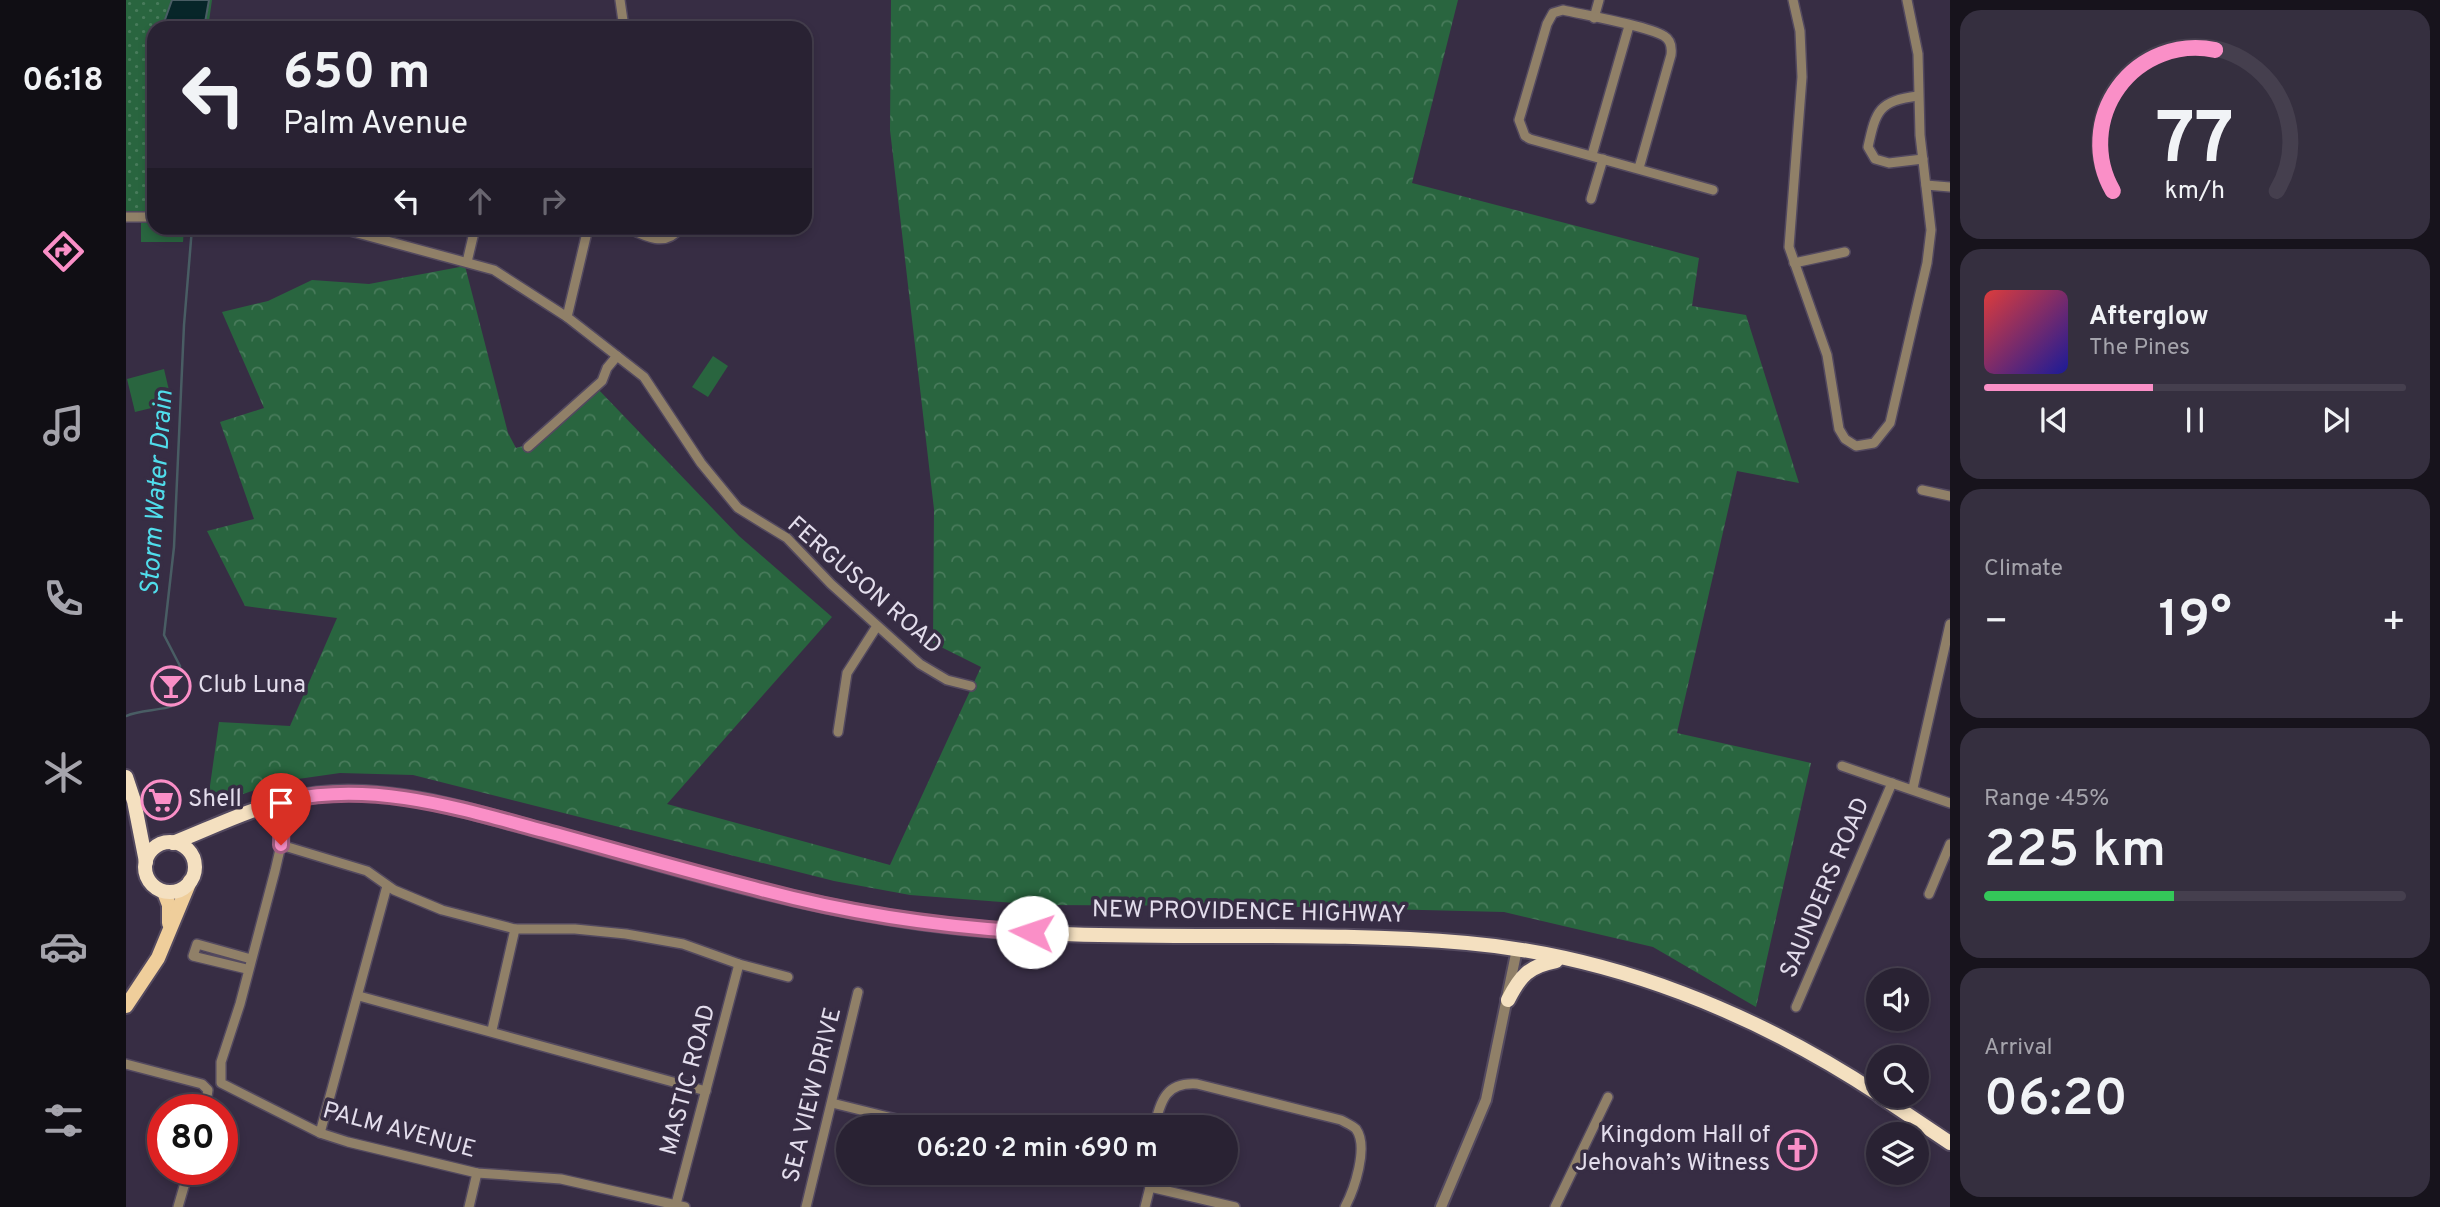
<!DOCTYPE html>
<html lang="en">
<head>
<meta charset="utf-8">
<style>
	body { margin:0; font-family:Overpass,sans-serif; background:#352f3f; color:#f1f3f6; height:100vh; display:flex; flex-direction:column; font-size:26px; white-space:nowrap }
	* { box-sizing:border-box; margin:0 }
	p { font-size:23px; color:#a5a4ac }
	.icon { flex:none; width:38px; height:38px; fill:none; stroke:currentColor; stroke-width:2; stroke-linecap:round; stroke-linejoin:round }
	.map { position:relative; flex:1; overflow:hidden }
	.drawer { display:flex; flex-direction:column; gap:10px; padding:10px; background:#17131c; width:490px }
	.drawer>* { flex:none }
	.guide { position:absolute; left:21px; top:21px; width:665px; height:214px; border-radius:21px; box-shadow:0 4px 10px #0003,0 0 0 2px #453f4e; background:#292233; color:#f1f3f6; overflow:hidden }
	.controls { position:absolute; left:1740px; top:968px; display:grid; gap:14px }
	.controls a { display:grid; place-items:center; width:63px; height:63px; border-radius:50%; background:#292233; box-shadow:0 4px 10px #0003,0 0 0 2px #453f4e; font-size:35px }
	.speed { position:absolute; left:21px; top:1094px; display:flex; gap:14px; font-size:35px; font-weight:700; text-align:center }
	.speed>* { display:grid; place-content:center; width:91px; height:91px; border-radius:50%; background:#292233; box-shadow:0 4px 10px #0003,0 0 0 2px #453f4e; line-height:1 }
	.speed .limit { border:10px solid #d22; background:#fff; color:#111 }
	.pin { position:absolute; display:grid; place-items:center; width:60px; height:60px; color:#fff; margin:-72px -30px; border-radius:50% 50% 50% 0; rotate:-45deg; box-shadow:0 0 7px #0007 }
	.pin .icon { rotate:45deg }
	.me { position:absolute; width:77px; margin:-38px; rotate:274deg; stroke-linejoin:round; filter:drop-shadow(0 0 5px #0008) }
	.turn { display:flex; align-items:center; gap:24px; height:147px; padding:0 21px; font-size:32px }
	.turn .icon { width:91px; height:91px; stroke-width:2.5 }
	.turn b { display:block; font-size:49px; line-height:60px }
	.lanes { display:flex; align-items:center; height:66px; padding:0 21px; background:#0003; justify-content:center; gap:35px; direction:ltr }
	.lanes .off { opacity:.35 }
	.big { font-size:52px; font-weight:600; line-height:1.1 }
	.drawer .widget { flex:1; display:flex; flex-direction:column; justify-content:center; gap:10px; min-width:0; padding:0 24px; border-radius:21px; background:#352f3f }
	.drawer .dial { align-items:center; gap:0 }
	.dial svg { height:182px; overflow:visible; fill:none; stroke:#453f4e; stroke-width:7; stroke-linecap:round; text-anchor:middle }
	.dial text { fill:#f1f3f6; stroke:none }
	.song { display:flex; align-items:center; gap:21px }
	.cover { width:84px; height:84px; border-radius:10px; background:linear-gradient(135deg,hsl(0 70% 55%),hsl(240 70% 35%)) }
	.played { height:7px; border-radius:4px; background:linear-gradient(90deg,#fa8fc7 40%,#453f4e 40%) }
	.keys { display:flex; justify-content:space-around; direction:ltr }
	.heat { display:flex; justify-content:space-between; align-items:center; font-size:38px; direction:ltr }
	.charge { height:10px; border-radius:5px; background:linear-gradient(90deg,#34c759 45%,#453f4e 0) }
	.trip { position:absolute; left:710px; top:1115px; width:402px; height:70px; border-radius:35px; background:#292233; box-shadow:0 4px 10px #0003,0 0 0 2px #453f4e; font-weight:600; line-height:70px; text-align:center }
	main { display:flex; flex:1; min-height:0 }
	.tabs { display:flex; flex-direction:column; width:126px; justify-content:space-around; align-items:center; background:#100e14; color:#a5a4ac }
	.tabs .icon { width:49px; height:49px }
	.tabs .selected { color:#fa8fc7 }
	.tabs b { font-size:32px; color:#f1f3f6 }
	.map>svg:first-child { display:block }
	.forest { fill:url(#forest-crowns) }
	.park { fill:url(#park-dots) }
	.pitch { fill:#29653f }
	.water { fill:#072629; stroke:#495d64; stroke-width:2 }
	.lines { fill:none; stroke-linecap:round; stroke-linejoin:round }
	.stream { stroke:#495d64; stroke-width:2.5 }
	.minor-casing { stroke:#53495f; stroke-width:12 }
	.tertiary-casing { stroke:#53495f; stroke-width:14 }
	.primary-casing { stroke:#53495f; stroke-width:18 }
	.trunk-casing { stroke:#53495f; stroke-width:18 }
	.minor { stroke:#908068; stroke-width:9 }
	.tertiary { stroke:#908068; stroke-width:10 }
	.primary { stroke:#efce9b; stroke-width:14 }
	.trunk { stroke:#f4e0c0; stroke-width:14 }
	.route-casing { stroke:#a25d81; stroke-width:18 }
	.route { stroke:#fa8fc7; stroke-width:12 }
	.labels { text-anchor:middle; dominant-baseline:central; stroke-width:7; stroke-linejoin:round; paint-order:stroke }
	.street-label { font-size:24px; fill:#e3ddec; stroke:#372d44 }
	.poi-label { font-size:24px; fill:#e3ddec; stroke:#372d44; text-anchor:start }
	.water-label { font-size:26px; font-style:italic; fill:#50ddeb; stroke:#372d44 }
</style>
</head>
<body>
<main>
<nav class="tabs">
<b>06:18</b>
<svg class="icon selected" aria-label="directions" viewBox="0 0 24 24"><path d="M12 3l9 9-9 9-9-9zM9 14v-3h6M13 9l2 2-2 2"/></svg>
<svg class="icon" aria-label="music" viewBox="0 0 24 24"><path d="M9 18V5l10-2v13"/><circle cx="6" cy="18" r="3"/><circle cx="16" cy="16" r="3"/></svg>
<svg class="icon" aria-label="phone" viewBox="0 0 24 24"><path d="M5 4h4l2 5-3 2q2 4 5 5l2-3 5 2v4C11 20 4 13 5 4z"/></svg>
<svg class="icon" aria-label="climate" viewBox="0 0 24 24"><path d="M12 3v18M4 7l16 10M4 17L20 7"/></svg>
<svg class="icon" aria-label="car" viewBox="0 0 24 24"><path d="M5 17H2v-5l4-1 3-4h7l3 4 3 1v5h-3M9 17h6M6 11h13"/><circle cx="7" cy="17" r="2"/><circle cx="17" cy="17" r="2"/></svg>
<svg class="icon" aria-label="filters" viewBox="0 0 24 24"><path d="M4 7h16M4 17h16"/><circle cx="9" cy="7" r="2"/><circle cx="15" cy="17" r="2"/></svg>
</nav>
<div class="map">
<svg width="1824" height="1207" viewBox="0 0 1824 1207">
	<defs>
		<pattern id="forest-crowns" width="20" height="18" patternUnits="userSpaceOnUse" patternTransform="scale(1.75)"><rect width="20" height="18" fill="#29653f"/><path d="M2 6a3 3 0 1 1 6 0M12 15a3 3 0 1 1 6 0" fill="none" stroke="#487b5b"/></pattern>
		<pattern id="park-dots" width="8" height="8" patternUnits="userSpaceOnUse" patternTransform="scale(1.75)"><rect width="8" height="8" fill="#29653f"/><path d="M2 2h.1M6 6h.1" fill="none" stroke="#487b5b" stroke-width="1.8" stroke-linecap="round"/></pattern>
	</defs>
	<rect width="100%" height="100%" fill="#372d44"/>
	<path class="forest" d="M765,0H1332L1286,183L1573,258L1566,306L1620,315L1673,483L1611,471L1551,733L1685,763L1630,1007L1527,947L1378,912L1131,906L915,905L784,895L708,881L287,775L214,773L151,782L81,807L93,722L164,726L211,618L119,606L81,531L128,519L94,422L138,408L96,312L142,301L186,280L243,284L339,266L382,433L390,448L404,444L471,388L613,536L706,617L541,804L764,865L855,667L807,643L808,509L764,130Z"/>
	<path class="park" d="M0,0H86L82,28H28V211H0Z"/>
	<g class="pitch">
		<path d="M15,220H28V228H58L57,242H15Z"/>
		<path d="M587,356L602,366L582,397L566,387Z"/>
		<path d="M38,369L46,403L9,412L1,379Z"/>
	</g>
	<path class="water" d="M46,0H83L78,28H36Z"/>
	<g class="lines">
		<path class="stream" d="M0,716C15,709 45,711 53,702L54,666L38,635L48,547L58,325L66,228"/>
		<g class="minor-casing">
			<g id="minor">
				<path d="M494,0L498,28"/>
				<path d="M1667,0L1674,31L1676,77L1663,247L1701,355L1713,429L1719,439L1730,446L1748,443L1764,423L1801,263L1805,230L1794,135L1792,54L1781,0"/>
				<path d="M1468,18L1473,0"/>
				<path d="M1792,96C1753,101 1750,110 1742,147L1749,159L1763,163L1797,159"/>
				<path d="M1466,155L1503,26"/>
				<path d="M1513,168L1545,55C1546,47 1545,40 1538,36C1522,26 1459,15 1437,10L1427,13L1421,24L1393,120L1399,136L1404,139L1587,190"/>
				<path d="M1800,185L1824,187"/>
				<path d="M1465,199L1477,159"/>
				<path d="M0,217H28"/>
				<path d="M213,228L368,270L441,317L518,377L575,463L612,508L661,538L705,584L794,664L821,680L845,686"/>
				<path d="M502,228C520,237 540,247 554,228"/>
				<path d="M341,262L349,228"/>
				<path d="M1668,263L1719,252"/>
				<path d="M441,317L462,228"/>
				<path d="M402,447L476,381L481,368L491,356"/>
				<path d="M1796,490L1824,496"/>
				<path d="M712,732L721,673L751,626"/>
				<path d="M1716,766L1824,803"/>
				<path d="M1787,788L1824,624"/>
				<path d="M162,800L156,812L155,845L149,871L114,1004L95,1062V1083L194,1133L222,1142L351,1173L435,1179L559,1207"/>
				<path d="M155,845L241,871L268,890L316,910L389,929H449L500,934L557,944L613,964L662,977"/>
				<path d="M1803,894L1824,844"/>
				<path d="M121,969L67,956L71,944L125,959"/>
				<path d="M233,996L580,1091"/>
				<path d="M1670,1007L1766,783"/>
				<path d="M366,1030L389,929"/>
				<path d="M0,1064L76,1084L82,1090L79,1110"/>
				<path d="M706,1103L803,1127"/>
				<path d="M1028,1127C1035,1101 1039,1082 1071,1084L1215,1120C1220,1123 1226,1125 1230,1129C1243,1147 1228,1190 1219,1207"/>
				<path d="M194,1133L261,886"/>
				<path d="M1024,1187L1109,1207"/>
				<path d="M550,1204L613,964"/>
				<path d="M52,1207L63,1169"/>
				<path d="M343,1207L351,1173"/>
				<path d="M680,1207L732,992"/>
				<path d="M1019,1207L1024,1187L1020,1172"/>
				<path d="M1429,1207L1482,1097"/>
			</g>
		</g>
		<g class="tertiary-casing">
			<path id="tertiary" d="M1315,1207L1360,1100L1391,949"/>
		</g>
		<g class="primary-casing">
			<g id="primary">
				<path d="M38,892L43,905V923"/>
				<path d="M0,1006L32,958L64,881"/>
			</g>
		</g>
		<g class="trunk-casing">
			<g id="trunk">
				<path d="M0,777L8,801L20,862"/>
				<circle cx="44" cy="867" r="25"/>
				<path d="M47,843C100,822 148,796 206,793C280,789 353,814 423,833C545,866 667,905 793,922C974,947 1159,927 1341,943C1489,956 1629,1013 1752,1094"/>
				<path d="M1382,1000C1394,976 1403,966 1430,961"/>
				<path d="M1754,1096L1824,1143"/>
			</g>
		</g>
		<use href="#minor" class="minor"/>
		<use href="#tertiary" class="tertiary"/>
		<use href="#primary" class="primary"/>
		<use href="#trunk" class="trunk"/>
	</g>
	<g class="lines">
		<g class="route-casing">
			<path id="route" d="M155,845L156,812L162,800C249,781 335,809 418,831C488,850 558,870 628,888C720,913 811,927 906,932"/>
		</g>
		<use href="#route" class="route"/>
	</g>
	<defs>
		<g id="bar-ring" transform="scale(2.0125)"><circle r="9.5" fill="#372d44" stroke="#fa8fc7" stroke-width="1.5"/><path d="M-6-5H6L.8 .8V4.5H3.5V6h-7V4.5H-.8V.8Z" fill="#fa8fc7"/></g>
		<g id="supermarket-ring" transform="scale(2.0125)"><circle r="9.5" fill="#372d44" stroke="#fa8fc7" stroke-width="1.5"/><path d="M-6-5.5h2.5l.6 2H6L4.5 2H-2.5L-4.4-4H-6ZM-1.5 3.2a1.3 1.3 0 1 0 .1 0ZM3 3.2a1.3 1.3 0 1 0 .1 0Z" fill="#fa8fc7"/></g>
		<g id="church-ring" transform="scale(2.0125)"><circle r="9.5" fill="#372d44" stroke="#fa8fc7" stroke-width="1.5"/><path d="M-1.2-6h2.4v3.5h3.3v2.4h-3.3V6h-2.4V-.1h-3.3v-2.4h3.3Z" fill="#fa8fc7"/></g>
	</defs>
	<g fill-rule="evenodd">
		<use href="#bar-ring" x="45" y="686"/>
		<use href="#supermarket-ring" x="35" y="800"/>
		<use href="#church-ring" x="1671" y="1150"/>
	</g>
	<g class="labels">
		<g class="street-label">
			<text transform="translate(738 586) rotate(41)">FERGUSON ROAD</text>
			<text transform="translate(1700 888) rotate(-67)">SAUNDERS ROAD</text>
			<text transform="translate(1123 913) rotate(1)">NEW PROVIDENCE HIGHWAY</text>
			<text transform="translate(563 1080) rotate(-75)">MASTIC ROAD</text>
			<text transform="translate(687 1095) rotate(-76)">SEA VIEW DRIVE</text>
			<text transform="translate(273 1131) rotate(15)">PALM AVENUE</text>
		</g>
		<g class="poi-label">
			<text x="72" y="686">Club Luna</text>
			<text x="62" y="800">Shell</text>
			<text x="1644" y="1136" text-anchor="end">Kingdom Hall of<tspan x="1644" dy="28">Jehovah’s Witness</tspan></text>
		</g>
		<g class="water-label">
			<text transform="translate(32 493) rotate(-86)">Storm Water Drain</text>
		</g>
	</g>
</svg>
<div class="controls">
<a><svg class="icon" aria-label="sound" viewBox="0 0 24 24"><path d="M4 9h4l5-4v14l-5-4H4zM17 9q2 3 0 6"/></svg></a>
<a><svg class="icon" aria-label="search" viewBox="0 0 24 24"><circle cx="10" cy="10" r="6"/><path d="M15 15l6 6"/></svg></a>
<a><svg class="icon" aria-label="layers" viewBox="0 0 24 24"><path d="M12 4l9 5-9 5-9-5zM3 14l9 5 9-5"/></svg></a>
</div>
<div class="speed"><div class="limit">80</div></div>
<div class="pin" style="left:155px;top:845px;background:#d93025"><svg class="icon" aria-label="arrive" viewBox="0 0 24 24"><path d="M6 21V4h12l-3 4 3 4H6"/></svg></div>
<svg class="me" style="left:906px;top:932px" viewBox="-20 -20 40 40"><circle r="19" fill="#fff"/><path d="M0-13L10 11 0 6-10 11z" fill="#fa8fc7"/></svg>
<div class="trip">06:20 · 2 min · 690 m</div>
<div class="guide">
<div class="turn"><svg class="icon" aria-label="left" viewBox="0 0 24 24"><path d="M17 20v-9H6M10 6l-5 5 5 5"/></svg><div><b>650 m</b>Palm Avenue</div></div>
<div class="lanes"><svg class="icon" aria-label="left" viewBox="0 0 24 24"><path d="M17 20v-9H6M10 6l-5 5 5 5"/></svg><svg class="icon off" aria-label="ahead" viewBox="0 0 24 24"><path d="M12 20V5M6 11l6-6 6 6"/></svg><svg class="icon off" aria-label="right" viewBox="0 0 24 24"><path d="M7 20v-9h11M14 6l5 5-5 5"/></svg></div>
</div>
</div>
<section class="drawer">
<div class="widget dial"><svg viewBox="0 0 100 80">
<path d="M14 69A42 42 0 1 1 86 69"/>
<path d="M14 69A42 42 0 0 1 59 7" stroke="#fa8fc7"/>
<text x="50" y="56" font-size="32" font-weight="700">77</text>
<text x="50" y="72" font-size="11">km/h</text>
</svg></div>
<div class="widget">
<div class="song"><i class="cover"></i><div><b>Afterglow</b><p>The Pines</p></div></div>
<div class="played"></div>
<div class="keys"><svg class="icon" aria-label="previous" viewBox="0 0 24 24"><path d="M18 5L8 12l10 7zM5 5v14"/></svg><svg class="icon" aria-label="pause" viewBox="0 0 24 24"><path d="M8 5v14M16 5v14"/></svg><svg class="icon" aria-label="next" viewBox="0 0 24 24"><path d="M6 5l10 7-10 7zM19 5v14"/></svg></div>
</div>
<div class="widget"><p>Climate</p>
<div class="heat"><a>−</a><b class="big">19°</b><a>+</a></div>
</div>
<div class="widget"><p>Range · 45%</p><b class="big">225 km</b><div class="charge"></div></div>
<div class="widget"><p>Arrival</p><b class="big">06:20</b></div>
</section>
</main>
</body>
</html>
